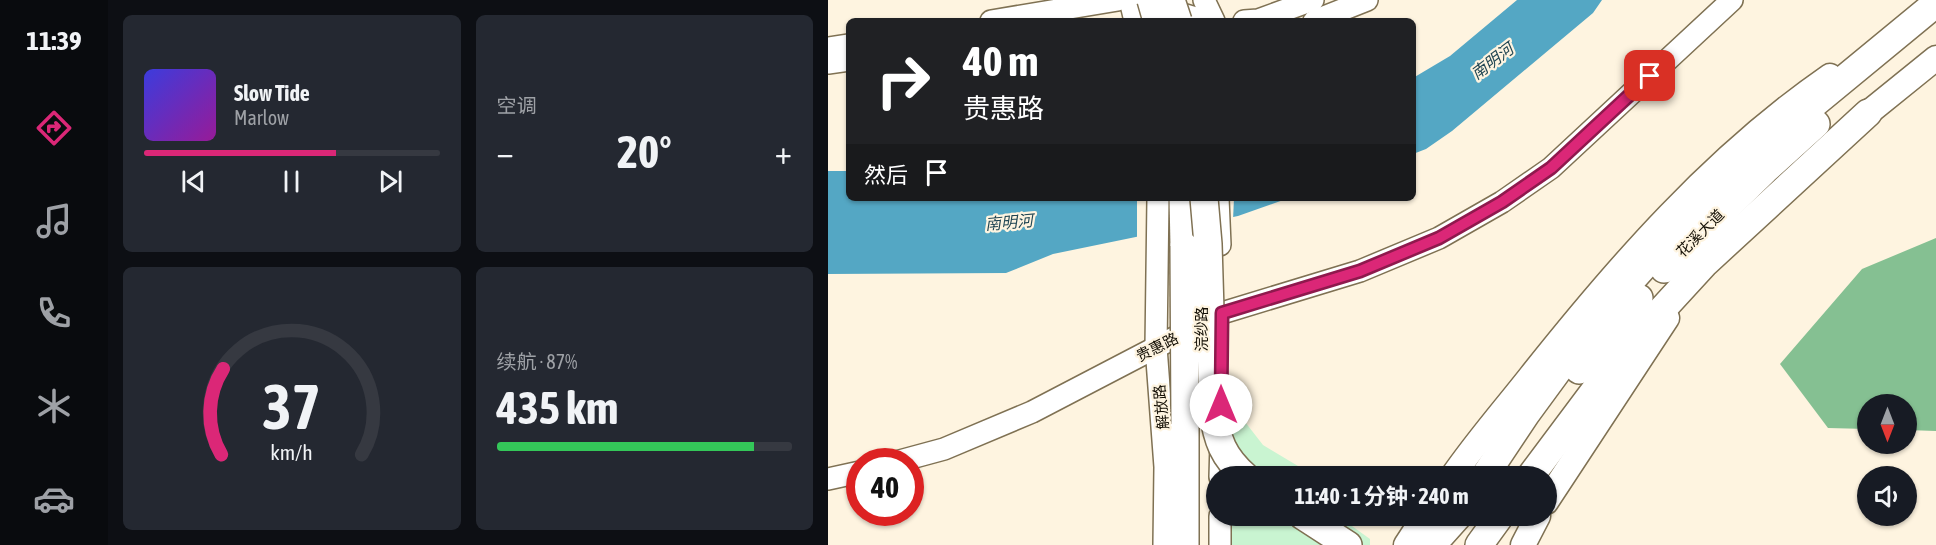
<!DOCTYPE html>
<html lang="zh">
<head>
<meta charset="utf-8">
<style>
	body { margin:0; font-family:"Asap Condensed","Noto Sans SC",sans-serif; background:#242831; color:#f1f3f6; height:100vh; display:flex; flex-direction:column; font-size:22px; white-space:nowrap }
	* { box-sizing:border-box; margin:0 }
	p { font-size:20px; color:#9ea1a6 }
	.icon { flex:none; width:33px; height:33px; fill:none; stroke:currentColor; stroke-width:2; stroke-linecap:round; stroke-linejoin:round }
	.map { position:relative; flex:1; overflow:hidden }
	.side { display:flex; flex-direction:column; gap:15px; padding:15px; background:#0d0f14; width:720px }
	.side>* { flex:none }
	.guide { position:absolute; left:18px; top:18px; width:570px; height:183px; border-radius:9px; box-shadow:0 2px 4px #0004; background:#202124; color:#fff; overflow:hidden }
	.needle { width:39px; rotate:180deg }
	.controls { position:absolute; left:1029px; top:394px; display:grid; gap:12px }
	.controls a { display:grid; place-items:center; width:60px; height:60px; border-radius:50%; background:#171b24; box-shadow:0 2px 4px #0004; font-size:30px }
	.speed { position:absolute; left:18px; top:448px; display:flex; gap:12px; font-size:30px; font-weight:700; text-align:center }
	.speed>* { display:grid; place-content:center; width:78px; height:78px; border-radius:50%; background:#171b24; box-shadow:0 2px 4px #0004; line-height:1 }
	.speed .limit { border:9px solid #d22; background:#fff; color:#111 }
	.pin { position:absolute; display:grid; place-items:center; width:51px; height:51px; color:#fff; margin:-26px; border-radius:12px; box-shadow:0 3px 9px #0006 }
	.me { position:absolute; width:66px; margin:-33px; rotate:0deg; stroke-linejoin:round; filter:drop-shadow(0 0 4px #0008) }
	.turn { display:flex; align-items:center; gap:21px; height:126px; padding:0 18px; font-size:27px }
	.turn .icon { width:78px; height:78px; stroke-width:2.5 }
	.turn b { display:block; font-size:42px; line-height:51px }
	.then { display:flex; align-items:center; height:57px; padding:0 18px; background:#0003; gap:12px; font-size:22px }
	.big { font-size:45px; font-weight:700; line-height:1.1 }
	.side .card { flex:1; display:flex; flex-direction:column; justify-content:center; gap:9px; min-width:0; padding:0 21px; border-radius:9px; background:#242831 }
	.side .dial { align-items:center; gap:0 }
	.dial svg { height:156px; overflow:visible; fill:none; stroke:#363941; stroke-width:7; stroke-linecap:round; text-anchor:middle }
	.dial text { fill:#f1f3f6; stroke:none }
	.song { display:flex; align-items:center; gap:18px }
	.cover { width:72px; height:72px; border-radius:9px; background:linear-gradient(135deg,hsl(240 70% 55%),hsl(300 70% 35%)) }
	.played { height:6px; border-radius:3px; background:linear-gradient(90deg,#db2777 65%,#363941 65%) }
	.keys { display:flex; justify-content:space-around; direction:ltr }
	.heat { display:flex; justify-content:space-between; align-items:center; font-size:33px; direction:ltr }
	.charge { height:9px; border-radius:4px; background:linear-gradient(90deg,#34c759 87%,#363941 0) }
	.side .tiles { flex:1; display:grid; gap:15px; grid-template-columns:repeat(2,1fr) }
	.trip { position:absolute; left:378px; top:466px; width:351px; height:60px; border-radius:30px; background:#171b24; box-shadow:0 2px 4px #0004; font-weight:700; line-height:60px; text-align:center }
	main { display:flex; flex:1; min-height:0 }
	.tab-bar { display:flex; flex-direction:column; width:108px; justify-content:space-around; align-items:center; background:#090b0e; color:#9ea1a6 }
	.tab-bar .icon { width:42px; height:42px }
	.tab-bar .selected { color:#db2777 }
	.tab-bar b { font-size:27px; color:#f1f3f6 }
	.map>svg:first-child { display:block }
	.green { fill:#c9f4d1 }
	.forest { fill:#85c092 }
	.water { fill:#54a7c4 }
	.pier { fill:#fef4e0 }
	.lines { fill:none; stroke-linecap:round; stroke-linejoin:round }
	.secondary-casing { stroke:#7f7153; stroke-width:24 }
	.primary-casing { stroke:#7f7153; stroke-width:27 }
	.highway-casing { stroke:#7f7153; stroke-width:30 }
	.secondary { stroke:#fff; stroke-width:21 }
	.primary { stroke:#fff; stroke-width:24 }
	.highway { stroke:#fff; stroke-width:27 }
	.highway-bridge-casing { stroke:#7f7153; stroke-width:30; stroke-linecap:butt }
	.highway-bridge { stroke:#fff; stroke-width:27 }
	.route-casing { stroke:#8e194d; stroke-width:15 }
	.route { stroke:#db2777; stroke-width:10 }
	.labels { text-anchor:middle; dominant-baseline:central; stroke-width:4.5; stroke-linejoin:round; paint-order:stroke }
	.street-label { font-size:15px; fill:#130e04; stroke:#fef4e0 }
	.water-label { font-size:16px; font-style:italic; fill:#214653; stroke:#fef4e0 }
</style>
</head>
<body>
<main>
<nav class="tab-bar">
<b>11:39</b>
<svg class="icon selected" aria-label="directions" viewBox="0 0 24 24"><path d="M12 3l9 9-9 9-9-9zM9 14v-3h6M13 9l2 2-2 2"/></svg>
<svg class="icon" aria-label="music" viewBox="0 0 24 24"><path d="M9 18V5l10-2v13"/><circle cx="6" cy="18" r="3"/><circle cx="16" cy="16" r="3"/></svg>
<svg class="icon" aria-label="phone" viewBox="0 0 24 24"><path d="M5 4h4l2 5-3 2q2 4 5 5l2-3 5 2v4C11 20 4 13 5 4z"/></svg>
<svg class="icon" aria-label="climate" viewBox="0 0 24 24"><path d="M12 3v18M4 7l16 10M4 17L20 7"/></svg>
<svg class="icon" aria-label="car" viewBox="0 0 24 24"><path d="M5 17H2v-5l4-1 3-4h7l3 4 3 1v5h-3M9 17h6M6 11h13"/><circle cx="7" cy="17" r="2"/><circle cx="17" cy="17" r="2"/></svg>
</nav>
<section class="side">
<div class="tiles">
<div class="card">
<div class="song"><i class="cover"></i><div><b>Slow Tide</b><p>Marlow</p></div></div>
<div class="played"></div>
<div class="keys"><svg class="icon" aria-label="previous" viewBox="0 0 24 24"><path d="M18 5L8 12l10 7zM5 5v14"/></svg><svg class="icon" aria-label="pause" viewBox="0 0 24 24"><path d="M8 5v14M16 5v14"/></svg><svg class="icon" aria-label="next" viewBox="0 0 24 24"><path d="M6 5l10 7-10 7zM19 5v14"/></svg></div>
</div>
<div class="card"><p>空调</p>
<div class="heat"><a>−</a><b class="big">20°</b><a>+</a></div>
</div>
<div class="card dial"><svg viewBox="0 0 100 80">
<path d="M14 69A42 42 0 1 1 86 69"/>
<path d="M14 69A42 42 0 0 1 15 25" stroke="#db2777"/>
<text x="50" y="56" font-size="32" font-weight="700">37</text>
<text x="50" y="72" font-size="11">km/h</text>
</svg></div>
<div class="card"><p>续航 · 87%</p><b class="big">435 km</b><div class="charge"></div></div>
</div>
</section>
<div class="map">
<svg width="1108" height="545" viewBox="0 0 1108 545">
	<rect width="100%" height="100%" fill="#fef4e0"/>
	<g class="green">
		<path d="M401,407L407,409L435,445L475,469L474,477H400Z"/>
		<path d="M399,516H510L542,539V545H399Z"/>
	</g>
	<path class="forest" d="M1108,238V431L1079,430L1078,405H1040L1039,429L1000,428L952,364L1034,269Z"/>
	<g class="water">
		<path d="M689,0H774L765,13L624,131L598,149L585,154V78L622,56Z"/>
		<path d="M0,171H21V198H461L410,216L225,254L178,273L0,274Z"/>
	</g>
	<path class="pier" d="M309,198H406L405,220L309,240Z"/>
	<g class="lines">
		<g class="secondary-casing">
			<g id="secondary">
				<path d="M302,0L307,21"/>
				<path d="M307,0L378,21"/>
				<path d="M376,0L386,21"/>
				<path d="M163,21L290,0"/>
				<path d="M416,21L430,20L485,0"/>
				<path d="M486,21L539,0"/>
				<path d="M0,48L21,45"/>
				<path d="M0,63L21,60"/>
				<path d="M330,198L328,347L337,467L336,545"/>
				<path d="M390,198L392,245"/>
				<path d="M68,462L116,449L204,412L394,313L532,271L611,238L674,202L723,168L904,0"/>
				<path d="M392,477L393,442"/>
				<path d="M0,479L32,472"/>
				<path d="M392,545V516"/>
			</g>
		</g>
		<g class="primary-casing">
			<g id="primary">
				<path d="M1040,113L1108,58"/>
				<path d="M624,477C648,442 676,410 702,377C790,266 885,157 1002,76"/>
				<path d="M718,502L839,318"/>
				<path d="M578,545L597,516"/>
				<path d="M695,545L710,516"/>
			</g>
		</g>
		<g class="highway-casing">
			<g id="highway">
				<path d="M355,198L356,246"/>
				<path d="M836,269L937,170L988,124"/>
				<path d="M751,370L811,298"/>
				<path d="M357,424V545"/>
				<path d="M656,477L698,414L764,324L862,215L925,154L1106,5"/>
				<path d="M702,477L797,350L876,264L1040,113"/>
				<path d="M475,516L520,545"/>
				<path d="M596,545L613,535L630,516"/>
				<path d="M651,545L672,516"/>
			</g>
		</g>
		<use href="#secondary" class="secondary"/>
		<use href="#primary" class="primary"/>
		<use href="#highway" class="highway"/>
		<g class="highway-bridge-casing">
			<g id="highway-bridge">
				<path d="M323,0L329,21"/>
				<path d="M343,0L350,21"/>
				<path d="M376,198L380,244L385,411C389,440 395,457 418,477"/>
				<path d="M356,246L357,424"/>
			</g>
		</g>
		<use href="#highway-bridge" class="highway-bridge"/>
	</g>
	<g class="lines">
		<g class="route-casing">
			<path id="route" d="M393,405L394,313L532,271L611,238L674,202L723,168L822,76"/>
		</g>
		<use href="#route" class="route"/>
	</g>
	<g class="labels">
		<g class="street-label">
			<text transform="translate(872 233) rotate(-45)">花溪大道</text>
			<text transform="translate(373 329) rotate(-90)">浣纱路</text>
			<text transform="translate(329 347) rotate(-27)">贵惠路</text>
			<text transform="translate(333 407) rotate(-95)">解放路</text>
		</g>
		<g class="water-label">
			<text transform="translate(664 61) rotate(-37)">南明河</text>
			<text transform="translate(181 222) rotate(-5)">南明河</text>
		</g>
	</g>
</svg>
<div class="controls">
<a><svg class="needle" viewBox="-14 -14 28 28"><path d="M0-13l5 13h-10z" fill="#e53935"/><path d="M0 13l5-13h-10z" fill="#9ea1a6"/></svg></a>
<a><svg class="icon" aria-label="sound" viewBox="0 0 24 24"><path d="M4 9h4l5-4v14l-5-4H4zM17 9q2 3 0 6"/></svg></a>
</div>
<div class="speed"><div class="limit">40</div></div>
<div class="pin" style="left:822px;top:76px;background:#d93025"><svg class="icon" aria-label="arrive" viewBox="0 0 24 24"><path d="M6 21V4h12l-3 4 3 4H6"/></svg></div>
<svg class="me" style="left:393px;top:405px" viewBox="-20 -20 40 40"><circle r="19" fill="#fff"/><path d="M0-13L10 11 0 6-10 11z" fill="#db2777"/></svg>
<div class="trip">11:40 · 1 分钟 · 240 m</div>
<div class="guide">
<div class="turn"><svg class="icon" aria-label="right" viewBox="0 0 24 24"><path d="M7 20v-9h11M14 6l5 5-5 5"/></svg><div><b>40 m</b>贵惠路</div></div>
<div class="then">然后<svg class="icon" aria-label="arrive" viewBox="0 0 24 24"><path d="M6 21V4h12l-3 4 3 4H6"/></svg></div>
</div>
</div>
</main>
</body>
</html>
